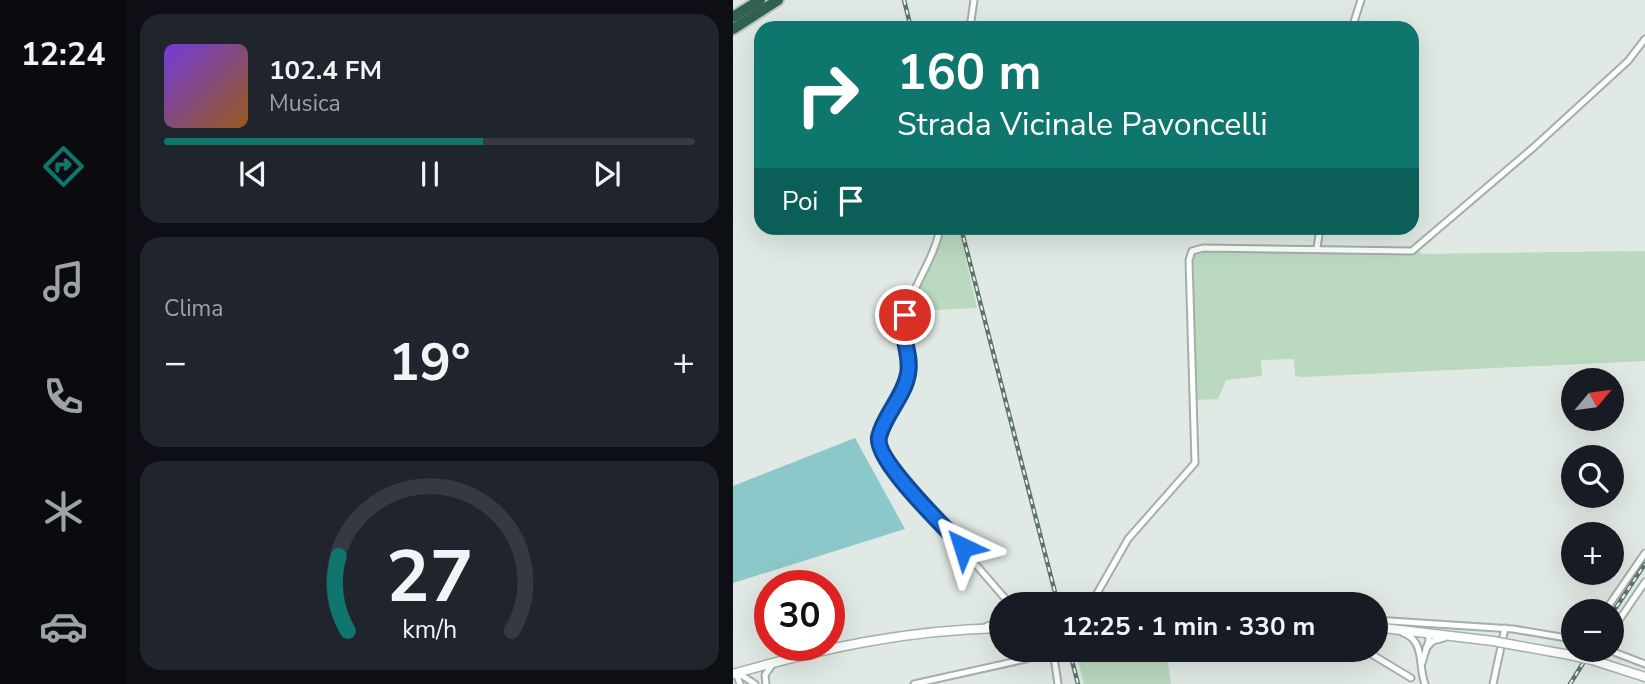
<!DOCTYPE html>
<html lang="it">
<head>
<meta charset="utf-8">
<style>
	body { margin:0; font-family:"Nunito Sans",sans-serif; background:#20242c; color:#f1f3f6; height:100vh; display:flex; flex-direction:column; font-size:26px; white-space:nowrap }
	* { box-sizing:border-box; margin:0 }
	p { font-size:23px; color:#9ea1a6 }
	.icon { flex:none; width:38px; height:38px; fill:none; stroke:currentColor; stroke-width:2; stroke-linecap:round; stroke-linejoin:round }
	.map { position:relative; flex:1; overflow:hidden }
	.sheet { display:flex; flex-direction:column; gap:14px; padding:14px; background:#0d0f14; width:607px }
	.sheet>* { flex:none }
	.banner { position:absolute; left:21px; top:21px; width:665px; height:214px; border-radius:21px; box-shadow:0 7px 28px #0002; background:#0f766e; color:#fff; overflow:hidden }
	.needle { width:46px; rotate:61deg }
	.fabs { position:absolute; left:828px; top:368px; display:grid; gap:14px }
	.fabs a { display:grid; place-items:center; width:63px; height:63px; border-radius:50%; background:#171b24; box-shadow:0 7px 28px #0002; font-size:35px }
	.speed { position:absolute; left:21px; top:570px; display:flex; gap:14px; font-size:35px; font-weight:700; text-align:center }
	.speed>* { display:grid; place-content:center; width:91px; height:91px; border-radius:50%; background:#171b24; box-shadow:0 7px 28px #0002; line-height:1 }
	.speed .limit { border:10px solid #d22; background:#fff; color:#111 }
	.pin { position:absolute; display:grid; place-items:center; width:60px; height:60px; color:#fff; margin:-30px; border:4px solid #fff; border-radius:50%; box-shadow:0 2px 7px #0007 }
	.me { position:absolute; width:77px; margin:-38px; rotate:319deg; stroke-linejoin:round; filter:drop-shadow(0 0 5px #0008) }
	.turn { display:flex; align-items:center; gap:24px; height:147px; padding:0 28px; font-size:32px }
	.turn .icon { width:91px; height:91px; stroke-width:2.5 }
	.turn b { display:block; font-size:49px; line-height:60px }
	.then { display:flex; align-items:center; height:66px; padding:0 28px; background:#0003; gap:14px; font-size:26px }
	.big { font-size:52px; font-weight:700; line-height:1.1 }
	.sheet .tile { flex:1; display:flex; flex-direction:column; justify-content:center; gap:10px; min-width:0; padding:0 24px; border-radius:21px; background:#20242c }
	.sheet .dial { align-items:center; gap:0 }
	.dial svg { height:182px; overflow:visible; fill:none; stroke:#363941; stroke-width:7; stroke-linecap:round; text-anchor:middle }
	.dial text { fill:#f1f3f6; stroke:none }
	.song { display:flex; align-items:center; gap:21px }
	.cover { width:84px; height:84px; border-radius:10px; background:linear-gradient(135deg,hsl(260 70% 55%),hsl(30 70% 35%)) }
	.played { height:7px; border-radius:4px; background:linear-gradient(90deg,#0f766e 60%,#363941 60%) }
	.keys { display:flex; justify-content:space-around; direction:ltr }
	.heat { display:flex; justify-content:space-between; align-items:center; font-size:38px; direction:ltr }
	.trip { position:absolute; left:256px; top:592px; width:399px; height:70px; border-radius:35px; background:#171b24; box-shadow:0 7px 28px #0002; font-weight:700; line-height:70px; text-align:center }
	main { display:flex; flex:1; min-height:0 }
	.tabs { display:flex; flex-direction:column; width:126px; justify-content:space-around; align-items:center; background:#090b0e; color:#9ea1a6 }
	.tabs .icon { width:49px; height:49px }
	.tabs .selected { color:#0f766e }
	.tabs b { font-size:32px; color:#f1f3f6 }
	.map>svg:first-child { display:block }
	.green { fill:#bad9bf }
	.water { fill:#8cc8ca }
	.lines { fill:none; stroke-linecap:round; stroke-linejoin:round }
	.street-casing { stroke:#a3b0aa; stroke-width:9 }
	.secondary-casing { stroke:#a0b4aa; stroke-width:11 }
	.highway-casing { stroke:#bdc3c1; stroke-width:14 }
	.street { stroke:#fff; stroke-width:5 }
	.secondary { stroke:#fff; stroke-width:8 }
	.highway { stroke:#316251; stroke-width:10 }
	.rail-casing { stroke:#5c746b; stroke-width:4.5 }
	.rail { stroke:#f0f6f2; stroke-width:2; stroke-dasharray:5; stroke-linecap:butt }
	.secondary-bridge-casing { stroke:#a0b4aa; stroke-width:11; stroke-linecap:butt }
	.secondary-bridge { stroke:#fff; stroke-width:8 }
	.route-casing { stroke:#114b97; stroke-width:18 }
	.route { stroke:#1a73e8; stroke-width:12 }
</style>
</head>
<body>
<main>
<nav class="tabs">
<b>12:24</b>
<svg class="icon selected" aria-label="directions" viewBox="0 0 24 24"><path d="M12 3l9 9-9 9-9-9zM9 14v-3h6M13 9l2 2-2 2"/></svg>
<svg class="icon" aria-label="music" viewBox="0 0 24 24"><path d="M9 18V5l10-2v13"/><circle cx="6" cy="18" r="3"/><circle cx="16" cy="16" r="3"/></svg>
<svg class="icon" aria-label="phone" viewBox="0 0 24 24"><path d="M5 4h4l2 5-3 2q2 4 5 5l2-3 5 2v4C11 20 4 13 5 4z"/></svg>
<svg class="icon" aria-label="climate" viewBox="0 0 24 24"><path d="M12 3v18M4 7l16 10M4 17L20 7"/></svg>
<svg class="icon" aria-label="car" viewBox="0 0 24 24"><path d="M5 17H2v-5l4-1 3-4h7l3 4 3 1v5h-3M9 17h6M6 11h13"/><circle cx="7" cy="17" r="2"/><circle cx="17" cy="17" r="2"/></svg>
</nav>
<section class="sheet">
<div class="tile">
<div class="song"><i class="cover"></i><div><b>102.4 FM</b><p>Musica</p></div></div>
<div class="played"></div>
<div class="keys"><svg class="icon" aria-label="previous" viewBox="0 0 24 24"><path d="M18 5L8 12l10 7zM5 5v14"/></svg><svg class="icon" aria-label="pause" viewBox="0 0 24 24"><path d="M8 5v14M16 5v14"/></svg><svg class="icon" aria-label="next" viewBox="0 0 24 24"><path d="M6 5l10 7-10 7zM19 5v14"/></svg></div>
</div>
<div class="tile"><p>Clima</p>
<div class="heat"><a>−</a><b class="big">19°</b><a>+</a></div>
</div>
<div class="tile dial"><svg viewBox="0 0 100 80">
<path d="M14 69A42 42 0 1 1 86 69"/>
<path d="M14 69A42 42 0 0 1 10 36" stroke="#0f766e"/>
<text x="50" y="56" font-size="32" font-weight="700">27</text>
<text x="50" y="72" font-size="11">km/h</text>
</svg></div>
</section>
<div class="map">
<svg width="912" height="684" viewBox="0 0 912 684">
	<rect width="100%" height="100%" fill="#e0e9e4"/>
	<g class="green">
		<path d="M208,228H226L244,308L202,310L182,296Z"/>
		<path d="M684,249L688,254L912,251V361L569,377L562,376L561,359L528,360L529,376L493,380L485,399L462,400L458,258L466,250Z"/>
		<path d="M342,649H433L438,684H351Z"/>
	</g>
	<path class="water" d="M122,438L172,529L0,583V486Z"/>
	<g class="lines">
		<g class="street-casing">
			<g id="street">
				<path d="M237,28L241,0"/>
				<path d="M619,28L628,0"/>
				<path d="M207,228C201,261 177,289 170,322C166,342 181,360 174,380C163,414 131,432 158,467L277,604"/>
				<path d="M584,248L587,228"/>
				<path d="M358,604L395,539L462,463L456,260L459,251L470,248L679,251L801,147L895,61L912,39"/>
				<path d="M872,611L912,553"/>
				<path d="M642,620L780,629L840,639"/>
				<path d="M254,626L268,622"/>
				<path d="M878,632L912,582"/>
				<path d="M670,633C692,640 685,666 692,684"/>
				<path d="M693,648L700,641L711,638"/>
				<path d="M630,649L678,678"/>
				<path d="M873,649L912,664"/>
				<path d="M320,650L325,684"/>
				<path d="M689,663L696,640L695,632"/>
				<path d="M3,673L7,684"/>
				<path d="M5,673L22,684"/>
				<path d="M33,684L32,675L39,665"/>
				<path d="M181,684L293,659L322,649"/>
				<path d="M760,684L772,628"/>
			</g>
		</g>
		<g class="secondary-casing">
			<g id="secondary">
				<path d="M642,627L760,641"/>
				<path d="M781,645L837,655"/>
				<path d="M859,660L912,677"/>
				<path d="M0,674C90,648 173,630 268,628"/>
			</g>
		</g>
		<g class="highway-casing">
			<g id="highway">
				<path d="M0,17L27,0"/>
				<path d="M0,29L45,0"/>
			</g>
		</g>
		<use href="#street" class="street"/>
		<use href="#secondary" class="secondary"/>
		<use href="#highway" class="highway"/>
		<g class="rail-casing">
			<g id="rail">
				<path d="M171,0L178,28"/>
				<path d="M228,228L325,604"/>
				<path d="M878,615L912,564"/>
				<path d="M336,649L345,684"/>
				<path d="M837,684L859,649"/>
			</g>
		</g>
		<use href="#rail" class="rail"/>
		<g class="secondary-bridge-casing">
			<g id="secondary-bridge">
				<path d="M760,641L781,645"/>
				<path d="M837,655L859,660"/>
			</g>
		</g>
		<use href="#secondary-bridge" class="secondary-bridge"/>
	</g>
	<g class="lines">
		<g class="route-casing">
			<path id="route" d="M172,315C166,336 179,353 175,374C171,397 151,415 146,437C141,460 213,528 230,547"/>
		</g>
		<use href="#route" class="route"/>
	</g>
</svg>
<div class="fabs">
<a><svg class="needle" viewBox="-14 -14 28 28"><path d="M0-13l5 13h-10z" fill="#e53935"/><path d="M0 13l5-13h-10z" fill="#9ea1a6"/></svg></a>
<a><svg class="icon" aria-label="search" viewBox="0 0 24 24"><circle cx="10" cy="10" r="6"/><path d="M15 15l6 6"/></svg></a>
<a>+</a>
<a>−</a>
</div>
<div class="speed"><div class="limit">30</div></div>
<div class="pin" style="left:172px;top:315px;background:#d93025"><svg class="icon" aria-label="arrive" viewBox="0 0 24 24"><path d="M6 21V4h12l-3 4 3 4H6"/></svg></div>
<svg class="me" style="left:230px;top:547px" viewBox="-20 -20 40 40"><path d="M0-17L14 15 0 8-14 15z" fill="#1a73e8" stroke="#fff" stroke-width="4"/></svg>
<div class="trip">12:25 · 1 min · 330 m</div>
<div class="banner">
<div class="turn"><svg class="icon" aria-label="right" viewBox="0 0 24 24"><path d="M7 20v-9h11M14 6l5 5-5 5"/></svg><div><b>160 m</b>Strada Vicinale Pavoncelli</div></div>
<div class="then">Poi<svg class="icon" aria-label="arrive" viewBox="0 0 24 24"><path d="M6 21V4h12l-3 4 3 4H6"/></svg></div>
</div>
</div>
</main>
</body>
</html>
